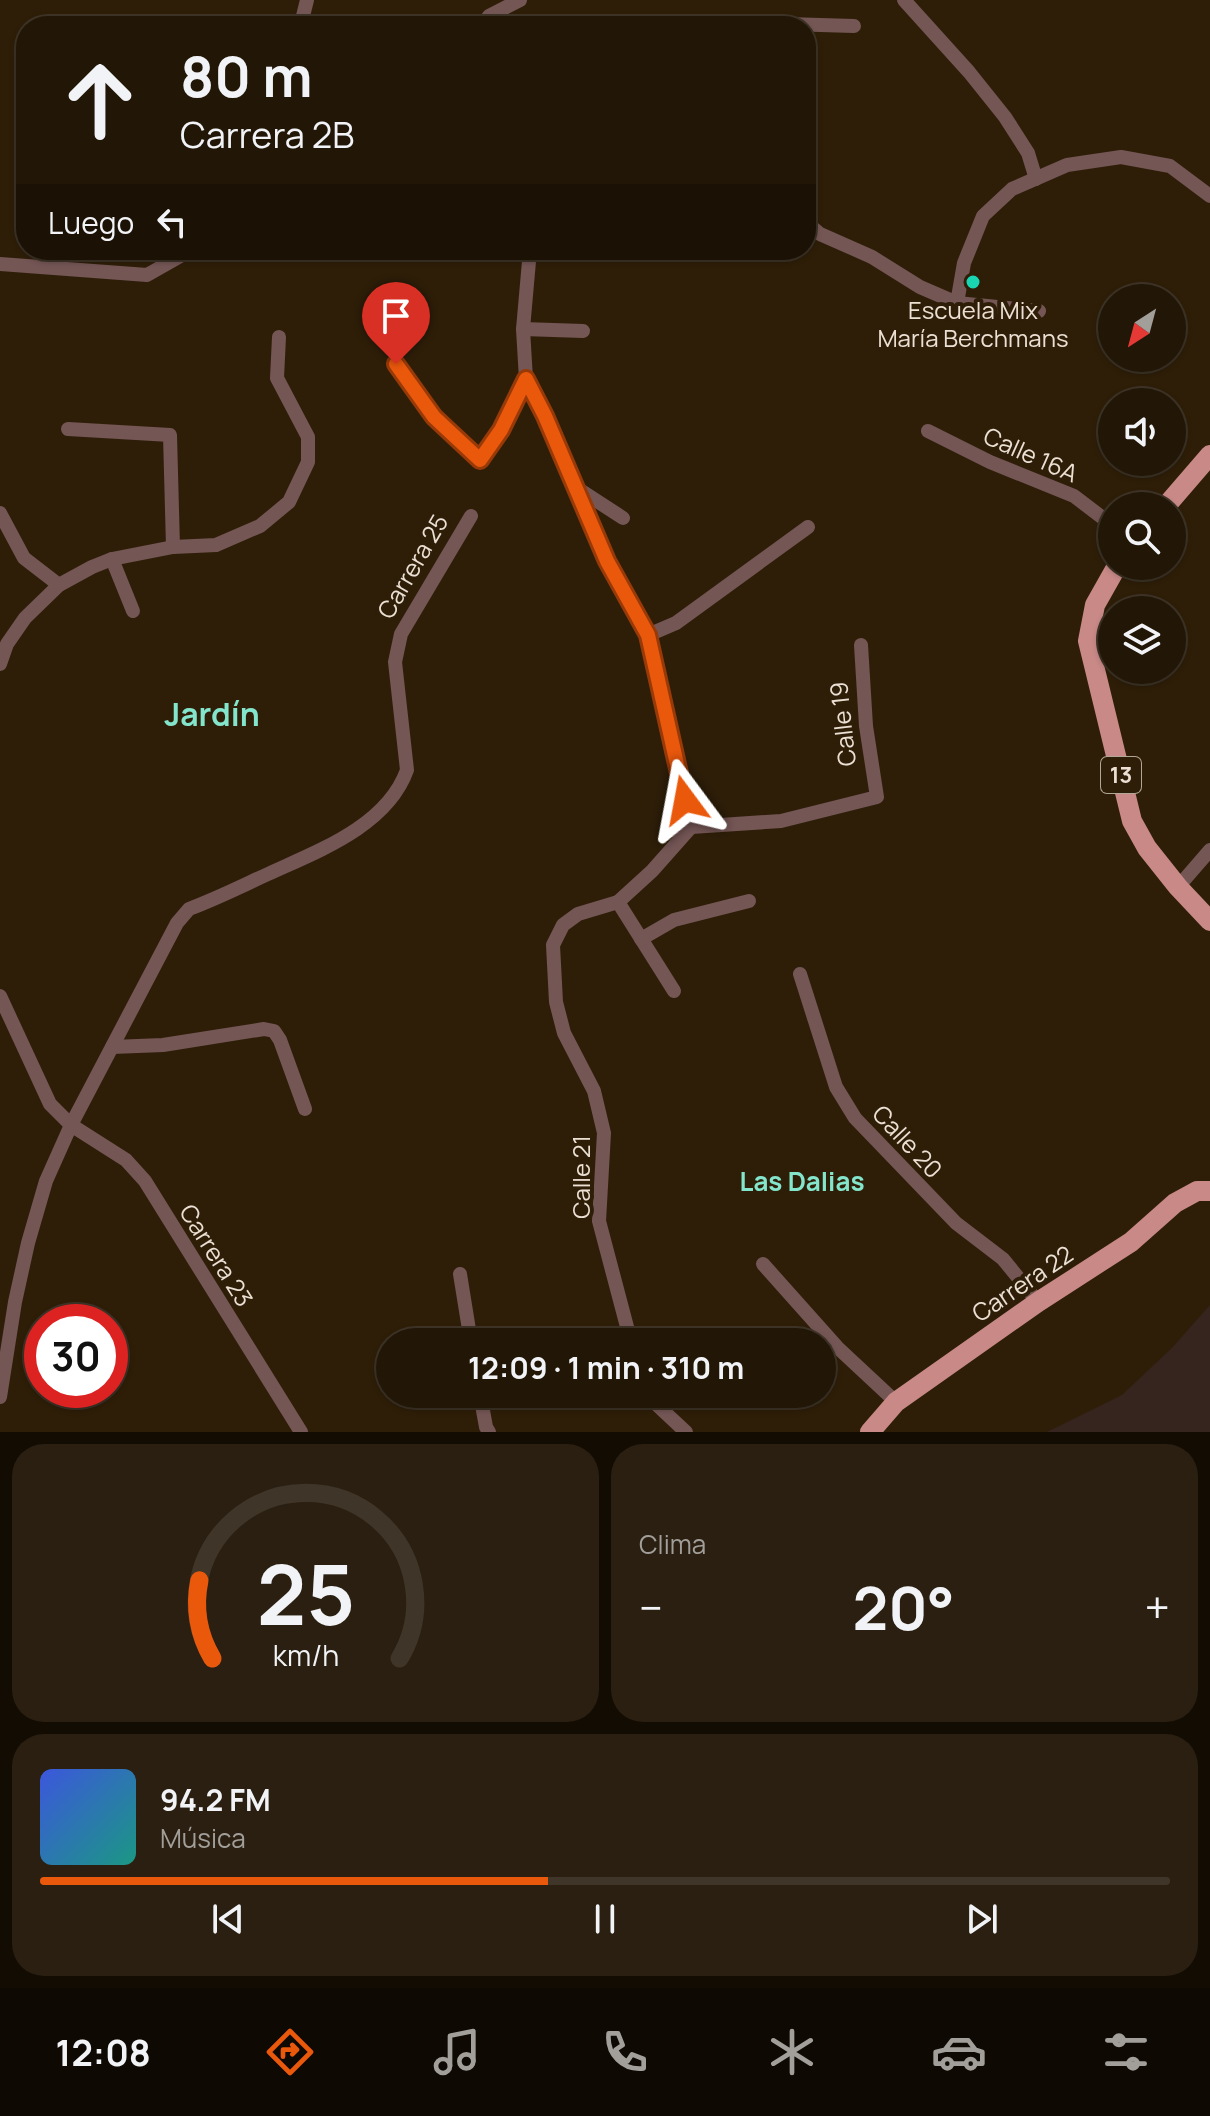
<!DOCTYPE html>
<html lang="es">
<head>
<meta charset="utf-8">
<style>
	body { margin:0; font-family:Manrope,sans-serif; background:#2a1f10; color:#f1f3f6; height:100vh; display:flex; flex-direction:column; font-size:30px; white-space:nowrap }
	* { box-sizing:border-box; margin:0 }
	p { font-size:26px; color:#a29f9b }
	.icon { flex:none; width:44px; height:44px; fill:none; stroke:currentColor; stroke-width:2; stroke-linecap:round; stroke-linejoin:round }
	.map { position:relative; height:1432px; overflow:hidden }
	.drawer { display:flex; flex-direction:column; gap:12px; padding:12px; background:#130c03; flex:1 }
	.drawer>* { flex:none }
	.banner { position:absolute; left:16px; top:16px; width:800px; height:244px; border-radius:32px; box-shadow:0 2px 6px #0004,0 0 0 2px #3f3528; background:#221606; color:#f1f3f6; overflow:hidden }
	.needle { width:52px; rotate:216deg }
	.fabs { position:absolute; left:1098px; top:284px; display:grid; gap:16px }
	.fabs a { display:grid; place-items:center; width:88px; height:88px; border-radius:50%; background:#221606; box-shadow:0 2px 6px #0004,0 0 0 2px #3f3528; font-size:40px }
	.speed { position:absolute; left:24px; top:1304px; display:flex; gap:16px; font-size:40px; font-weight:700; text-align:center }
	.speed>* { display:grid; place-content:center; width:104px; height:104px; border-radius:50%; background:#221606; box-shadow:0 2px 6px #0004,0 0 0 2px #3f3528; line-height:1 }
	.speed .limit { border:12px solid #d22; background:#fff; color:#111 }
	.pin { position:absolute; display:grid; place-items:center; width:68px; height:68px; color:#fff; margin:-82px -34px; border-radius:50% 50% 50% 0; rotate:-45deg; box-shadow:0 0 8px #0007 }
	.pin .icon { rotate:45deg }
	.me { position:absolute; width:88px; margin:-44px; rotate:347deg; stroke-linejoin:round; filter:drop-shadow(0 0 6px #0008) }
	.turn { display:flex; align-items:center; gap:28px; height:168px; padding:0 32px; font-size:36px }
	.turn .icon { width:104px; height:104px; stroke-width:2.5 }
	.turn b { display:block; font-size:56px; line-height:68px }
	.then { display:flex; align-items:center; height:76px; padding:0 32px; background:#0003; gap:16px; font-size:30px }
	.big { font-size:60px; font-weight:700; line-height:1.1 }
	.drawer .tile { flex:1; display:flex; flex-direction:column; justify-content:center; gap:12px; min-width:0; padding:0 28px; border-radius:32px; background:#2a1f10 }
	.drawer .dial { align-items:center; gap:0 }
	.dial svg { height:208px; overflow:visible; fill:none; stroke:#3f3528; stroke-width:7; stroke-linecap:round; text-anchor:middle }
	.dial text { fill:#f1f3f6; stroke:none }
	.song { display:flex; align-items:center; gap:24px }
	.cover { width:96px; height:96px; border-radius:12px; background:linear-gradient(135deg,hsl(230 70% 55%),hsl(170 70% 35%)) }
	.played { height:8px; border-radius:4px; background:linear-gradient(90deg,#ea580c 45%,#3f3528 45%) }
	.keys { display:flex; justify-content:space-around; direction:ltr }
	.heat { display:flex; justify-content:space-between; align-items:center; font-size:44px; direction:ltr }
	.drawer .tiles { flex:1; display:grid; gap:12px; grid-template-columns:1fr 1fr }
	.tile:last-child { grid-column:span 2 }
	.trip { position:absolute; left:376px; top:1328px; width:460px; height:80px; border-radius:40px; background:#221606; box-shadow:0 2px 6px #0004,0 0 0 2px #3f3528; font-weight:700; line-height:80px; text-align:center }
	.tabs { display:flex; height:128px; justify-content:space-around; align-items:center; background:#0e0902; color:#a29f9b }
	.tabs .icon { width:56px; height:56px }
	.tabs .current { color:#ea580c }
	.tabs b { font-size:36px; color:#f1f3f6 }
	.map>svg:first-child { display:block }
	.education { fill:#36241f }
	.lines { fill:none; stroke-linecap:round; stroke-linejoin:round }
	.street { stroke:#745655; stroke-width:14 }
	.primary { stroke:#c88987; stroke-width:20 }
	.route-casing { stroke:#983908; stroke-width:20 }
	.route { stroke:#ea580c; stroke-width:14 }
	.poi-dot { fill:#19d5b2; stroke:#2e1e08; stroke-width:3 }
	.labels { text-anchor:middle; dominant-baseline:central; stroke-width:8; stroke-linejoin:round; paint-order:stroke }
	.shield { fill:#2e1e08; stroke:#b2a696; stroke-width:2 }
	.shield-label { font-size:22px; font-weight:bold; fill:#ebe0d3 }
	.poi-label { font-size:24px; fill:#ebe0d3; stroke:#2e1e08 }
	.street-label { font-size:24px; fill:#ebe0d3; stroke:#2e1e08 }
	.neighbourhood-label { font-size:26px; font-weight:bold; fill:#83e5cb; stroke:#2e1e08 }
	.district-label { font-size:32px; font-weight:bold; fill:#83e5cb; stroke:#2e1e08 }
</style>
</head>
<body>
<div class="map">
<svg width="1210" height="1432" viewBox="0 0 1210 1432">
	<rect width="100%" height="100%" fill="#2e1e08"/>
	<path class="education" d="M1210,1305V1432H1047L1122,1395L1172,1348Z"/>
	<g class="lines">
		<g class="street">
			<path d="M904,0L969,72L1005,117L1028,153L1036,179"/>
			<path d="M297,26L303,16L307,0"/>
			<path d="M482,26L489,16L520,0"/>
			<path d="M696,26L722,22L854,26"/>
			<path d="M806,222L820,234L872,257L920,287L957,303L1039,311"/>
			<path d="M658,250L663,252"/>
			<path d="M0,264L147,275L191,250"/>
			<path d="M957,303L964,263L983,216L1012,189L1067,165L1121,157L1170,166L1210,196"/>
			<path d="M523,329L583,331"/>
			<path d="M396,364L434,417L480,460L501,430L526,379L523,329L530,250"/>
			<path d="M526,379L545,416L607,561L648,635L691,827"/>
			<path d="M68,429L170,435L173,547"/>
			<path d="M928,431L990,462L1074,496L1112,525"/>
			<path d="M577,488L623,518"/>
			<path d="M0,513L24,558L59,585"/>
			<path d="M112,559L133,611"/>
			<path d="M648,635L676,623L808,527"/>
			<path d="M0,664L7,644L25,618L59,585L92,567L112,559L173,547L216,545L260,526L289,502L308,462V437L277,378L279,337"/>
			<path d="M691,827L781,821L877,797L866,726L861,645"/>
			<path d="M1178,887L1210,850"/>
			<path d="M618,902L674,991"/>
			<path d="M641,939L674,920L749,901"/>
			<path d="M800,974L836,1087L855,1118L956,1223L1003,1259L1038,1302"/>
			<path d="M0,996L50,1104L71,1125L126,1160L145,1181L301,1432"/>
			<path d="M112,1047L163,1045L264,1029L274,1031L280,1040L305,1109"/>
			<path d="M763,1264L837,1347L896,1402"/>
			<path d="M460,1274L471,1342"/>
			<path d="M631,1342L599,1221L604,1133L594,1091L564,1033L556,1002L553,945L563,925L578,914L618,902L652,871L691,827"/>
			<path d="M480,1394L486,1427L489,1432"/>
			<path d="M650,1394L656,1404L686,1432"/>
			<path d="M0,1397L15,1302L28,1243L46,1181L71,1125L177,923L189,909C216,899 242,886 268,874C318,851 387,826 407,770L395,662L401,634L471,516"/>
		</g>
		<g class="primary">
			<path d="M1166,506L1210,455"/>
			<path d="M1117,566L1095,605L1088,641L1132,821L1147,848L1178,887L1210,921"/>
			<path d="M870,1432L896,1402L1038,1302L1131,1242L1175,1203L1197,1191H1210"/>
		</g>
	</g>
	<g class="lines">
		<g class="route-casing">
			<path id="route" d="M396,364L434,417L480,460L501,430L526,379L545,416L607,561L648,635L685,800"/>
		</g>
		<use href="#route" class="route"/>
	</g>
	<circle class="poi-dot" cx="973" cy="282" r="8"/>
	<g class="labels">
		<rect class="shield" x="1101" y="757" width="40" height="36" rx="6"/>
		<g class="shield-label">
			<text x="1121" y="775">13</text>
		</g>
		<g class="poi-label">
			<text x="973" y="309">Escuela Mix<tspan x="973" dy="28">María Berchmans</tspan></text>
		</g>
		<g class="street-label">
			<text transform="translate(1031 454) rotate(24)">Calle 16A</text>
			<text transform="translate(412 566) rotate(-60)">Carrera 25</text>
			<text transform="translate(842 724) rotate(-96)">Calle 19</text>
			<text transform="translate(908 1141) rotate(47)">Calle 20</text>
			<text transform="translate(580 1177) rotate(-90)">Calle 21</text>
			<text transform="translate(217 1255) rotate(58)">Carrera 23</text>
			<text transform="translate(1022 1283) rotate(-34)">Carrera 22</text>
		</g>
		<g class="neighbourhood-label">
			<text x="802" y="1181">Las Dalias</text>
		</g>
		<g class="district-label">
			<text x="212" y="714">Jardín</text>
		</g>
	</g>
</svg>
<div class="fabs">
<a><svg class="needle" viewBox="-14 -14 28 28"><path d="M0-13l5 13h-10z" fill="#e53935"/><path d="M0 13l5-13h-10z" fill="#a29f9b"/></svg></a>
<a><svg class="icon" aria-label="sound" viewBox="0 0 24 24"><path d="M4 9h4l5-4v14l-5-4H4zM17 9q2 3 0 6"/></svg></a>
<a><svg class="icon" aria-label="search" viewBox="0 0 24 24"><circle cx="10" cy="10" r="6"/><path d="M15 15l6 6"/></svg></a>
<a><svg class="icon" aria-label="layers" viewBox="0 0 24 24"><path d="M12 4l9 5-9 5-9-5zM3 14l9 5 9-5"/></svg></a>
</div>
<div class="speed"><div class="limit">30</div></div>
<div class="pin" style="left:396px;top:364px;background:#d93025"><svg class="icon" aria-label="arrive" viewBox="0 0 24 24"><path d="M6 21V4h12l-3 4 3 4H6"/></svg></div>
<svg class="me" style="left:685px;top:800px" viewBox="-20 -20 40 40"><path d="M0-17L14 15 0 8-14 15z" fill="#ea580c" stroke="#fff" stroke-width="4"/></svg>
<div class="trip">12:09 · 1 min · 310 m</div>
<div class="banner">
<div class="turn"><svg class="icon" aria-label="ahead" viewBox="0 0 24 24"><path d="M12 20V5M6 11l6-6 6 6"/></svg><div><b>80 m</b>Carrera 2B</div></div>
<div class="then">Luego<svg class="icon" aria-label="left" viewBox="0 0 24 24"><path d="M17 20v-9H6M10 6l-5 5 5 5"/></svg></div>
</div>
</div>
<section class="drawer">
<div class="tiles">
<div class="tile dial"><svg viewBox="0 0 100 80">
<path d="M14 69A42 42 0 1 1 86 69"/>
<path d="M14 69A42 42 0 0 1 9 39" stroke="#ea580c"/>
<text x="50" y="56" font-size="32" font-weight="700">25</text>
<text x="50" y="72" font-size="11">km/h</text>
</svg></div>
<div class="tile"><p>Clima</p>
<div class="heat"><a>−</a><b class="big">20°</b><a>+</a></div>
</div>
<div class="tile">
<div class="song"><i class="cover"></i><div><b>94.2 FM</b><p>Música</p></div></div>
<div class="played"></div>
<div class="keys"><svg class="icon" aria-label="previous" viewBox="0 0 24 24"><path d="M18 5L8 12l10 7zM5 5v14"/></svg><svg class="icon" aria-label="pause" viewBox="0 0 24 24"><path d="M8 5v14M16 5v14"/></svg><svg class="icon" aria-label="next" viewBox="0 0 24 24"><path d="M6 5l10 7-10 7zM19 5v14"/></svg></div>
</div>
</div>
</section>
<nav class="tabs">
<b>12:08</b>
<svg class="icon current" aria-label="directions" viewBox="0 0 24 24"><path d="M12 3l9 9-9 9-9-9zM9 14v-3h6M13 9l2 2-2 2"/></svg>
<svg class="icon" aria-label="music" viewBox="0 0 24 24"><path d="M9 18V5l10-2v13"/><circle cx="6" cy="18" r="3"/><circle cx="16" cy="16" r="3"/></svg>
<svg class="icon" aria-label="phone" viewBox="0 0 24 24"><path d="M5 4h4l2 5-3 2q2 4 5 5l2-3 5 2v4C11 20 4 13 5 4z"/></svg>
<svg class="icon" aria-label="climate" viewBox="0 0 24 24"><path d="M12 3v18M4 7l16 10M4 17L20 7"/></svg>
<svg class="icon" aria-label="car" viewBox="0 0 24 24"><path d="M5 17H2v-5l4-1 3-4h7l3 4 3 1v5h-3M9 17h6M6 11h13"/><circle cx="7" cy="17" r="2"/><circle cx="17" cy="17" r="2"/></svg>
<svg class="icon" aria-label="filters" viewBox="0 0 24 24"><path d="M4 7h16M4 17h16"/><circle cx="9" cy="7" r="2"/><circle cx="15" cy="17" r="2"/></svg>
</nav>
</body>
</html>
